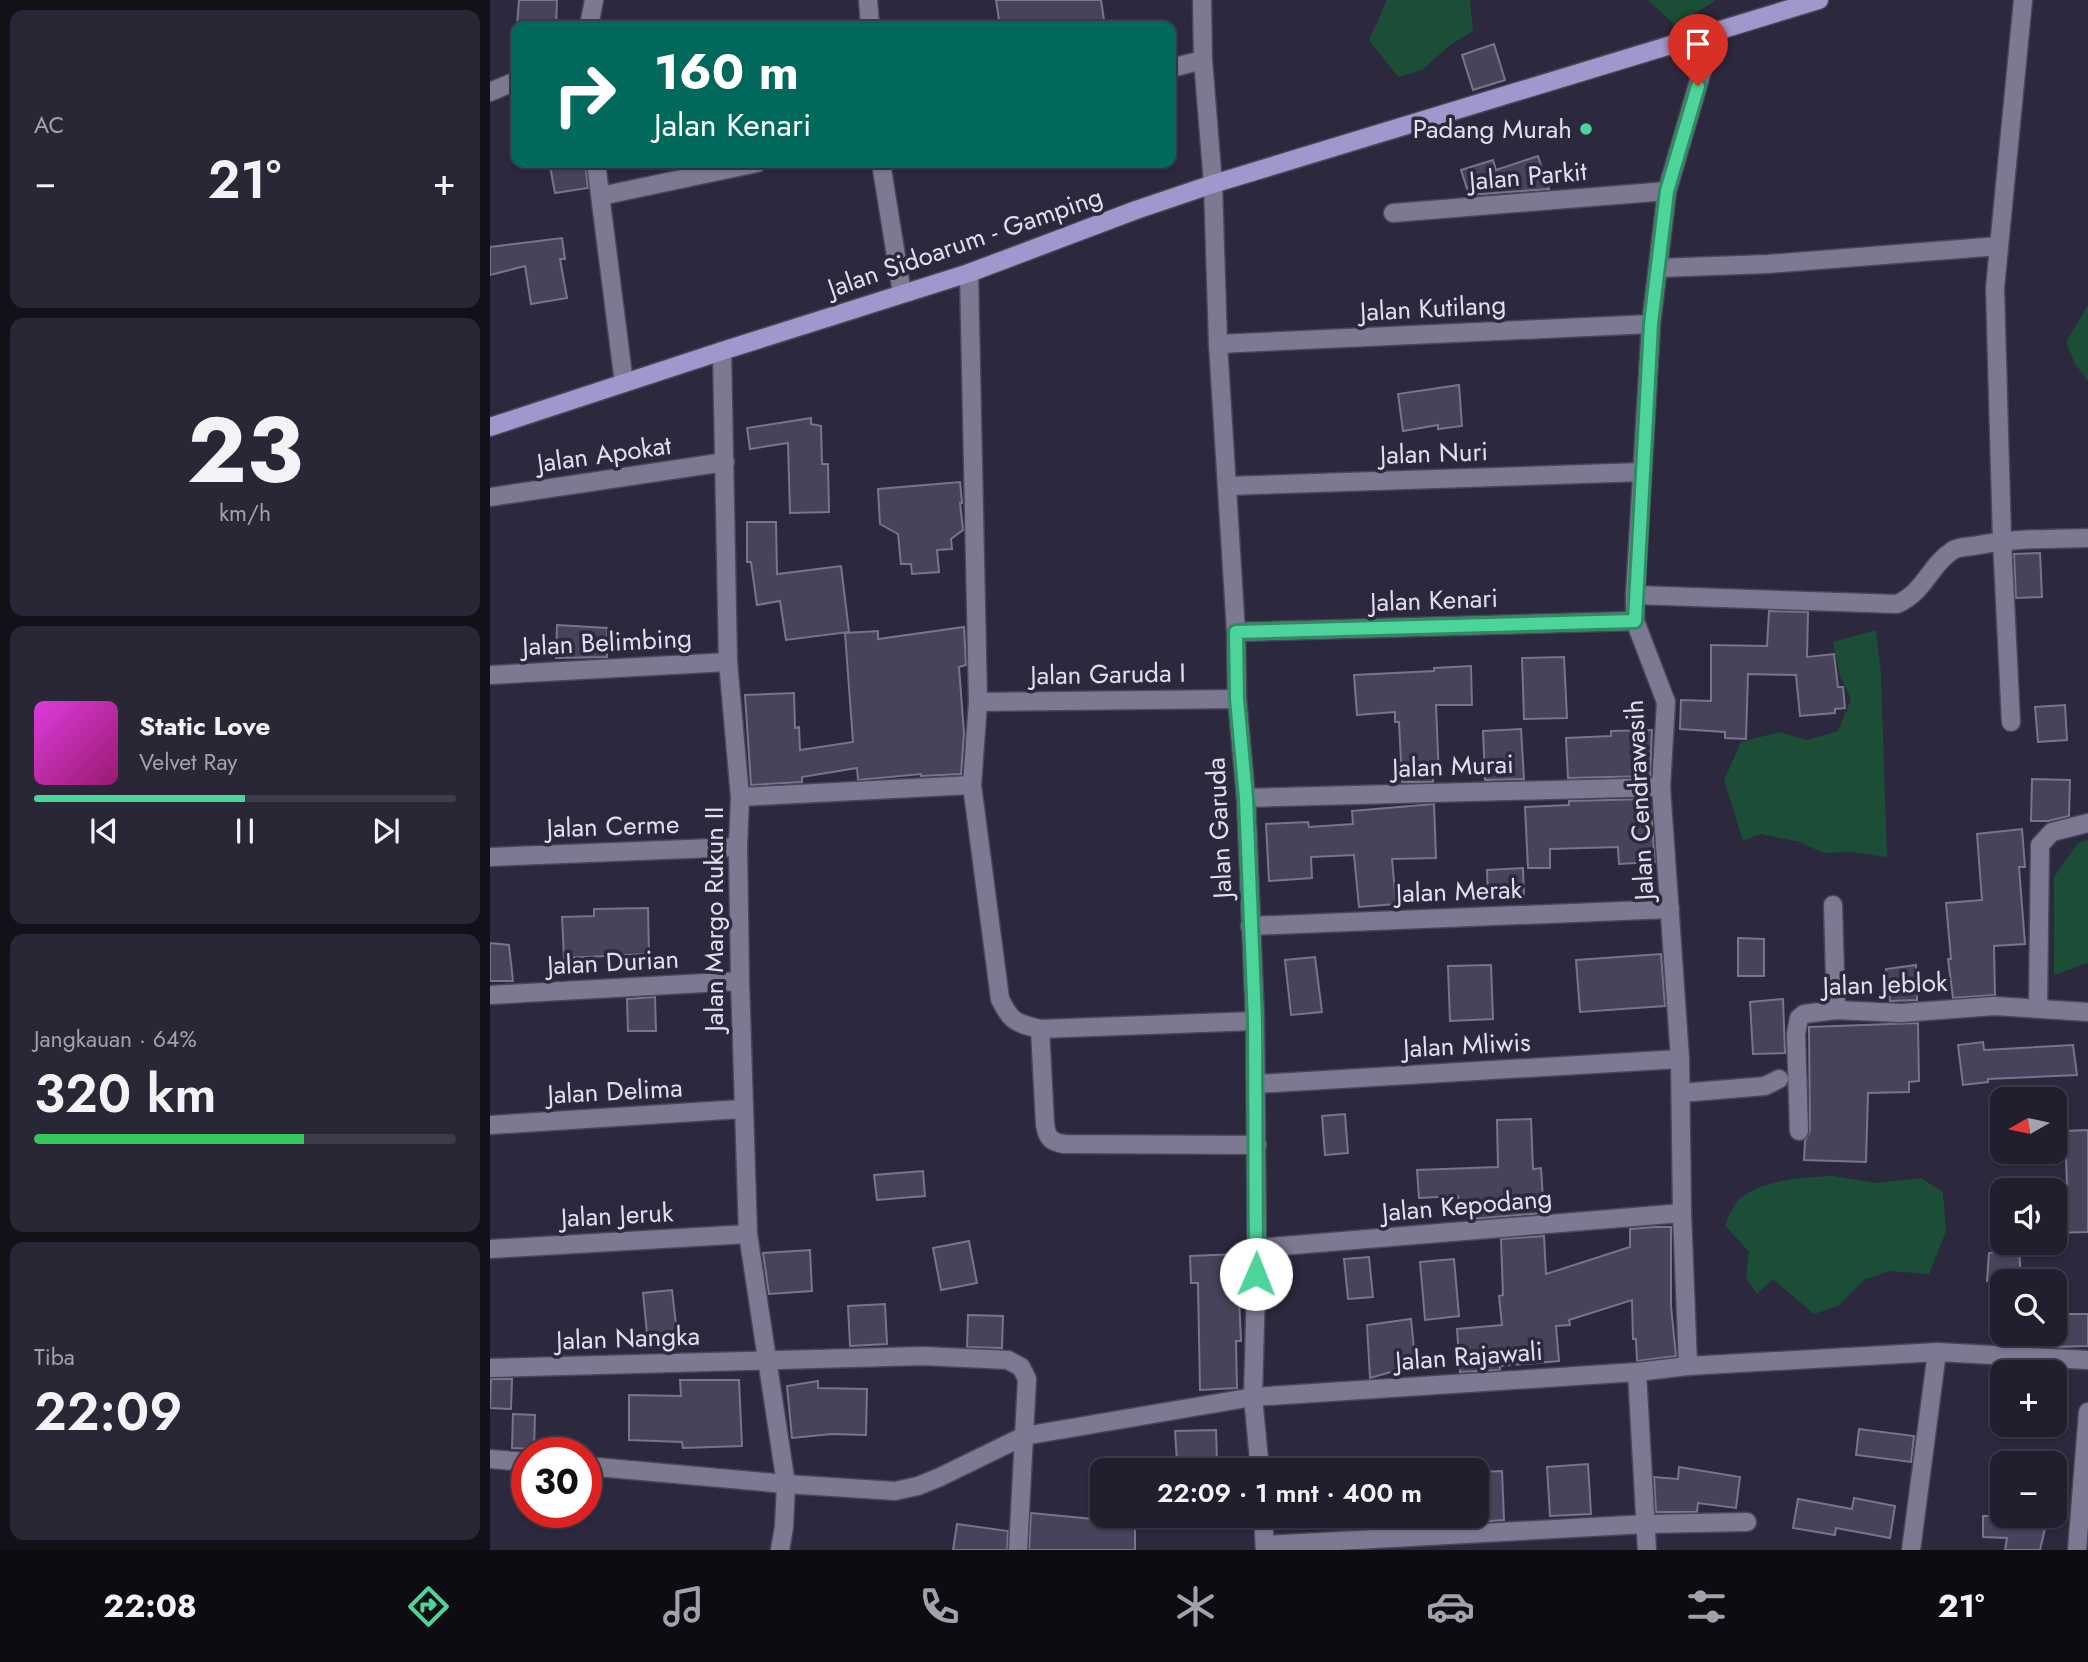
<!DOCTYPE html>
<html lang="id">
<head>
<meta charset="utf-8">
<style>
	body { margin:0; font-family:Jost,sans-serif; background:#292736; color:#f1f3f6; height:100vh; display:flex; flex-direction:column; font-size:26px; white-space:nowrap }
	* { box-sizing:border-box; margin:0 }
	p { font-size:23px; color:#a2a2aa }
	.icon { flex:none; width:38px; height:38px; fill:none; stroke:currentColor; stroke-width:2; stroke-linecap:round; stroke-linejoin:round }
	.map { position:relative; flex:1; overflow:hidden }
	.side { display:flex; flex-direction:column; gap:10px; padding:10px; background:#121019; width:490px }
	.side>* { flex:none }
	.hud { position:absolute; left:21px; top:21px; width:665px; height:147px; border-radius:14px; box-shadow:0 2px 5px #0004,0 0 0 2px #3e3c4a; background:#00695c; color:#fff; overflow:hidden }
	.needle { width:46px; rotate:261deg }
	.fabs { position:absolute; left:1500px; top:1087px; display:grid; gap:14px }
	.fabs a { display:grid; place-items:center; width:77px; height:77px; border-radius:14px; background:#211e2e; box-shadow:0 2px 5px #0004,0 0 0 2px #3e3c4a; font-size:35px }
	.speed { position:absolute; left:21px; top:1437px; display:flex; gap:14px; font-size:35px; font-weight:700; text-align:center }
	.speed>* { display:grid; place-content:center; width:91px; height:91px; border-radius:50%; background:#211e2e; box-shadow:0 2px 5px #0004,0 0 0 2px #3e3c4a; line-height:1 }
	.speed .limit { border:10px solid #d22; background:#fff; color:#111 }
	.pin { position:absolute; display:grid; place-items:center; width:60px; height:60px; color:#fff; margin:-72px -30px; border-radius:50% 50% 50% 0; rotate:-45deg; box-shadow:0 0 7px #0007 }
	.pin .icon { rotate:45deg }
	.me { position:absolute; width:77px; margin:-38px; rotate:1deg; stroke-linejoin:round; filter:drop-shadow(0 0 5px #0008) }
	.turn { display:flex; align-items:center; gap:24px; height:147px; padding:0 28px; font-size:32px }
	.turn .icon { width:91px; height:91px; stroke-width:2.5 }
	.turn b { display:block; font-size:49px; line-height:60px }
	.big { font-size:52px; font-weight:600; line-height:1.1 }
	.side .tile { flex:1; display:flex; flex-direction:column; justify-content:center; gap:10px; min-width:0; padding:0 24px; border-radius:14px; background:#292736 }
	.side .dial { align-items:center; gap:0 }
	.dial b { font-size:91px; line-height:1 }
	.song { display:flex; align-items:center; gap:21px }
	.cover { width:84px; height:84px; border-radius:10px; background:linear-gradient(135deg,hsl(300 70% 55%),hsl(320 70% 35%)) }
	.played { height:7px; border-radius:4px; background:linear-gradient(90deg,#4cd49b 50%,#3e3c4a 50%) }
	.keys { display:flex; justify-content:space-around; direction:ltr }
	.heat { display:flex; justify-content:space-between; align-items:center; font-size:38px; direction:ltr }
	.charge { height:10px; border-radius:5px; background:linear-gradient(90deg,#34c759 64%,#3e3c4a 0) }
	.trip { position:absolute; left:600px; top:1458px; width:399px; height:70px; border-radius:14px; background:#211e2e; box-shadow:0 2px 5px #0004,0 0 0 2px #3e3c4a; font-weight:600; line-height:70px; text-align:center }
	.dock { display:flex; height:112px; justify-content:space-around; align-items:center; background:#0d0c12; color:#a2a2aa }
	.dock .icon { width:49px; height:49px }
	.dock .selected { color:#4cd49b }
	.dock b { font-size:32px; color:#f1f3f6 }
	main { display:flex; flex:1; min-height:0 }
	.map>svg:first-child { display:block }
	.green { fill:#1b4d37 }
	.building { fill:#47435a; stroke:#79748e; stroke-width:2 }
	.lines { fill:none; stroke-linecap:round; stroke-linejoin:round }
	.minor-casing { stroke:#494658; stroke-width:21 }
	.major-casing { stroke:#494658; stroke-width:21 }
	.minor { stroke:#7d7992; stroke-width:18 }
	.major { stroke:#a197cc; stroke-width:18 }
	.route-casing { stroke:#318a65; stroke-width:18 }
	.route { stroke:#4cd49b; stroke-width:12 }
	.poi-dot { fill:#4cd49b; stroke:#2c283d; stroke-width:2.5 }
	.labels { text-anchor:middle; dominant-baseline:central; stroke-width:7; stroke-linejoin:round; paint-order:stroke }
	.poi-label { font-size:26px; fill:#e1deed; stroke:#2c283d; text-anchor:end }
	.street-label { font-size:26px; fill:#e1deed; stroke:#2c283d }
</style>
</head>
<body>
<main>
<section class="side">
<div class="tile"><p>AC</p>
<div class="heat"><a>−</a><b class="big">21°</b><a>+</a></div>
</div>
<div class="tile dial"><b>23</b><p>km/h</p></div>
<div class="tile">
<div class="song"><i class="cover"></i><div><b>Static Love</b><p>Velvet Ray</p></div></div>
<div class="played"></div>
<div class="keys"><svg class="icon" aria-label="previous" viewBox="0 0 24 24"><path d="M18 5L8 12l10 7zM5 5v14"/></svg><svg class="icon" aria-label="pause" viewBox="0 0 24 24"><path d="M8 5v14M16 5v14"/></svg><svg class="icon" aria-label="next" viewBox="0 0 24 24"><path d="M6 5l10 7-10 7zM19 5v14"/></svg></div>
</div>
<div class="tile"><p>Jangkauan · 64%</p><b class="big">320 km</b><div class="charge"></div></div>
<div class="tile"><p>Tiba</p><b class="big">22:09</b></div>
</section>
<div class="map">
<svg width="1598" height="1550" viewBox="0 0 1598 1550">
	<rect width="100%" height="100%" fill="#2c283d"/>
	<g class="green">
		<path d="M897,0H980L983,31L960,45L932,70L908,77L879,40Z"/>
		<path d="M1158,0H1226L1186,26Z"/>
		<path d="M1598,305V381L1585,364L1576,342Z"/>
		<path d="M1386,630L1391,674L1397,857L1360,852L1333,853L1310,842L1270,834L1253,841L1234,780L1251,742L1289,732L1317,740L1348,731L1361,699L1350,676L1343,642Z"/>
		<path d="M1598,840V963L1564,975V877L1588,843Z"/>
		<path d="M1343,1176L1387,1183L1431,1178L1453,1192L1456,1231L1439,1274L1399,1271L1374,1280L1348,1306L1324,1314L1283,1279L1267,1294L1256,1278L1259,1252L1235,1225C1239,1217 1244,1202 1252,1197C1275,1179 1315,1177 1343,1176Z"/>
	</g>
	<g class="building">
		<path d="M29,0H67L66,26H27Z"/>
		<path d="M506,0H611L615,26H510Z"/>
		<path d="M1004,44L1015,80L983,90L972,55Z"/>
		<path d="M1048,156L1059,189L979,195L971,170L1003,160L1006,170Z"/>
		<path d="M81,163H95L98,188L65,193L60,166Z"/>
		<path d="M72,238L75,259H70L77,298L41,304L35,266L0,275V247Z"/>
		<path d="M969,385L972,426L948,429V425L913,431L908,394Z"/>
		<path d="M321,418V424L331,426L332,464H338L339,512L300,513L298,443L260,449L257,428Z"/>
		<path d="M470,482L472,503H470L473,530L461,539L462,549L447,550L449,572L422,574L421,564H411L408,534L390,524L388,489Z"/>
		<path d="M257,522H286L287,574L351,566L359,632L296,640L290,601L267,605L261,562H257Z"/>
		<path d="M1550,553L1552,597L1526,598L1524,554Z"/>
		<path d="M1279,611L1318,612L1317,657L1344,654L1348,687H1353L1355,708L1345,709V713L1310,716L1306,675L1258,674L1256,739L1235,738V732L1190,729L1191,700L1221,701V645L1277,646Z"/>
		<path d="M67,625L117,628V657L66,658Z"/>
		<path d="M474,627L476,665L469,667L474,733L471,774L431,776V774L368,780L367,768L312,777V782L261,785L255,695L304,693L305,728L309,727L310,750L363,742L355,633L388,631V639Z"/>
		<path d="M1074,657L1077,718L1034,719L1032,658Z"/>
		<path d="M981,666L982,705H946L949,777H943V782H912L909,722H905V712L867,715L864,675L944,671V668Z"/>
		<path d="M1575,705L1577,740L1548,742L1545,707Z"/>
		<path d="M1031,729L1034,779L995,780L993,731Z"/>
		<path d="M1162,730L1160,776L1078,778L1076,738L1121,736V731Z"/>
		<path d="M1542,779L1580,780L1579,816L1558,821H1541Z"/>
		<path d="M1160,799L1165,862L1129,864L1128,847L1060,849V868H1038L1035,807L1079,805V801Z"/>
		<path d="M944,804L946,858L902,859L906,904L869,907L864,855L821,857L822,878L779,881L776,824L818,822L819,827L863,824L862,811Z"/>
		<path d="M1532,829L1535,867H1529L1535,944L1504,946L1505,995L1463,998L1458,959H1461L1456,903L1492,900L1487,834Z"/>
		<path d="M1033,868L1034,897L998,898L997,870Z"/>
		<path d="M158,908L159,954L74,958L72,917L104,916V909Z"/>
		<path d="M1248,938L1274,939V976H1248Z"/>
		<path d="M0,943L19,945L23,981H0Z"/>
		<path d="M1171,954L1175,1006L1090,1012L1086,960Z"/>
		<path d="M825,957L832,1012L801,1015L795,960Z"/>
		<path d="M1001,965L1003,1019L960,1021L958,966Z"/>
		<path d="M1426,965L1427,1000L1400,1001L1396,969Z"/>
		<path d="M165,997L166,1031H138L137,999Z"/>
		<path d="M1293,999L1295,1053L1263,1054L1260,1002Z"/>
		<path d="M1428,1023L1429,1081L1419,1082V1092L1378,1093L1376,1162L1314,1160L1315,1141L1320,1131L1319,1027Z"/>
		<path d="M1493,1042L1494,1050L1583,1045L1587,1075L1498,1079V1082L1473,1085L1468,1045Z"/>
		<path d="M855,1114L858,1153L835,1155L832,1116Z"/>
		<path d="M1041,1119L1043,1169L1051,1168L1054,1213L982,1219L981,1201L969,1202L968,1196L929,1198L927,1170L1008,1167L1007,1120Z"/>
		<path d="M1598,1130V1232L1564,1233V1185L1577,1184L1575,1131Z"/>
		<path d="M433,1171L435,1196L387,1200L384,1175Z"/>
		<path d="M1165,1227H1181V1306L1186,1356L1147,1361L1146,1339H1143L1142,1300L1079,1320L1080,1325L1066,1326L1069,1361L1010,1366V1370L970,1372L967,1329L1012,1325L1009,1296L1013,1295L1011,1239L1054,1236L1056,1274L1140,1247V1229Z"/>
		<path d="M479,1241L487,1283L451,1290L443,1248Z"/>
		<path d="M1529,1248L1531,1281H1497L1499,1253Z"/>
		<path d="M320,1250L322,1291L279,1294L273,1253Z"/>
		<path d="M747,1254L751,1341H746L747,1388L710,1390L708,1283H701L700,1256Z"/>
		<path d="M879,1257L883,1297L858,1299L854,1259Z"/>
		<path d="M964,1259L969,1316L935,1320L930,1262Z"/>
		<path d="M182,1290L188,1342L158,1344L153,1293Z"/>
		<path d="M395,1304L397,1344L360,1346L358,1306Z"/>
		<path d="M1564,1314H1598V1346L1564,1347Z"/>
		<path d="M478,1315L513,1316L512,1348L477,1347Z"/>
		<path d="M921,1319L925,1359L908,1370L880,1378L877,1325Z"/>
		<path d="M1,1379H22L21,1409L0,1408Z"/>
		<path d="M190,1380H249L252,1446L193,1448L192,1442L139,1440V1395L191,1396Z"/>
		<path d="M328,1381V1388L377,1389L376,1435L342,1434L302,1438L297,1386Z"/>
		<path d="M23,1414L45,1415L44,1449L22,1448Z"/>
		<path d="M1369,1429L1424,1436L1421,1462L1366,1455Z"/>
		<path d="M726,1430L727,1460L687,1462L685,1431Z"/>
		<path d="M1098,1464L1101,1514L1060,1516L1057,1467Z"/>
		<path d="M1189,1467L1250,1477L1246,1508L1208,1503L1207,1512H1166L1164,1477L1188,1479Z"/>
		<path d="M1012,1471L1014,1520L987,1522V1472Z"/>
		<path d="M1364,1498L1405,1506L1400,1538L1346,1528L1345,1535L1303,1528L1308,1499L1362,1509Z"/>
		<path d="M541,1513L645,1523V1550H539Z"/>
		<path d="M1493,1516H1558L1550,1550H1515L1517,1538L1493,1537Z"/>
		<path d="M467,1524L518,1531L517,1550H463Z"/>
	</g>
	<g class="lines">
		<g class="minor-casing">
			<g id="minor">
				<path d="M378,0L380,26"/>
				<path d="M712,0L713,60L723,184L728,344L746,632L747,699L756,798L765,1021L767,1248L763,1397L770,1470"/>
				<path d="M99,26L104,0"/>
				<path d="M681,68L713,60"/>
				<path d="M0,92L26,81"/>
				<path d="M106,163L134,383"/>
				<path d="M391,163L412,293"/>
				<path d="M111,196L267,163"/>
				<path d="M903,213L1177,191"/>
				<path d="M1168,268L1278,264L1509,246"/>
				<path d="M728,344L1161,324"/>
				<path d="M232,351L238,662L250,797L248,847L250,981L258,1234L296,1484L294,1527L290,1550"/>
				<path d="M737,486L1152,472"/>
				<path d="M0,497L235,462"/>
				<path d="M1145,595L1407,604C1434,593 1440,565 1462,551C1467,547 1476,547 1483,546C1521,538 1559,539 1598,538"/>
				<path d="M746,632L1145,621"/>
				<path d="M0,675L238,662"/>
				<path d="M488,702L747,699"/>
				<path d="M1521,722L1512,540L1505,288L1533,0"/>
				<path d="M482,785L510,999C521,1022 526,1023 550,1029L765,1021"/>
				<path d="M250,797L482,785L488,702L479,273"/>
				<path d="M756,798L1171,787"/>
				<path d="M0,857L248,847"/>
				<path d="M1343,905L1346,1010"/>
				<path d="M760,926L1180,909"/>
				<path d="M0,995L250,981"/>
				<path d="M1548,1008L1550,845L1562,832L1598,823"/>
				<path d="M550,1029L555,1124C557,1138 561,1142 574,1144L767,1145"/>
				<path d="M766,1084L1190,1059"/>
				<path d="M1191,1093L1275,1086L1289,1079"/>
				<path d="M0,1125L252,1109"/>
				<path d="M1309,1131L1306,1034L1309,1018L1314,1014L1346,1010L1411,1013L1504,1006L1598,1012"/>
				<path d="M767,1248L1192,1213"/>
				<path d="M0,1249L258,1234"/>
				<path d="M1198,1366L1192,1213L1190,1059L1171,787L1176,702L1145,621V595L1161,324L1177,191L1223,33"/>
				<path d="M0,1368L433,1356L518,1360L531,1367L537,1379L528,1550"/>
				<path d="M1147,1372L1157,1550"/>
				<path d="M0,1459L37,1462"/>
				<path d="M96,1466L296,1484L405,1491L428,1486L450,1477L534,1436L763,1397L1147,1372L1198,1366L1447,1352L1598,1360"/>
				<path d="M773,1516L775,1550"/>
				<path d="M775,1545L1156,1524L1257,1522"/>
				<path d="M1421,1550L1447,1352"/>
				<path d="M1587,1550L1598,1412"/>
			</g>
		</g>
		<g class="major-casing">
			<path id="major" d="M0,427L232,351L479,273L646,210L723,184L1329,0"/>
		</g>
		<use href="#minor" class="minor"/>
		<use href="#major" class="major"/>
	</g>
	<g class="lines">
		<g class="route-casing">
			<path id="route" d="M766,1274L765,1021L756,798L747,699L746,632L1145,621L1161,324L1177,191L1208,86"/>
		</g>
		<use href="#route" class="route"/>
	</g>
	<circle class="poi-dot" cx="1096" cy="129" r="7"/>
	<g class="labels">
		<g class="poi-label">
			<text x="1082" y="129">Padang Murah</text>
		</g>
		<g class="street-label">
			<text transform="translate(1038 176) rotate(-5)">Jalan Parkit</text>
			<text transform="translate(475 242) rotate(-19)">Jalan Sidoarum - Gamping</text>
			<text transform="translate(943 308) rotate(-3)">Jalan Kutilang</text>
			<text transform="translate(944 453) rotate(-2)">Jalan Nuri</text>
			<text transform="translate(114 454) rotate(-8)">Jalan Apokat</text>
			<text transform="translate(944 600) rotate(-2)">Jalan Kenari</text>
			<text transform="translate(117 642) rotate(-3)">Jalan Belimbing</text>
			<text transform="translate(618 674) rotate(-1)">Jalan Garuda I</text>
			<text transform="translate(963 766) rotate(-2)">Jalan Murai</text>
			<text transform="translate(1149 800) rotate(-93)">Jalan Cendrawasih</text>
			<text transform="translate(123 826) rotate(-2)">Jalan Cerme</text>
			<text transform="translate(729 828) rotate(-93)">Jalan Garuda</text>
			<text transform="translate(969 891) rotate(-2)">Jalan Merak</text>
			<text transform="translate(224 919) rotate(-90)">Jalan Margo Rukun II</text>
			<text transform="translate(123 962) rotate(-3)">Jalan Durian</text>
			<text transform="translate(1395 984) rotate(-2)">Jalan Jeblok</text>
			<text transform="translate(977 1045) rotate(-3)">Jalan Mliwis</text>
			<text transform="translate(125 1091) rotate(-3)">Jalan Delima</text>
			<text transform="translate(977 1205) rotate(-5)">Jalan Kepodang</text>
			<text transform="translate(127 1215) rotate(-3)">Jalan Jeruk</text>
			<text transform="translate(138 1338) rotate(-2)">Jalan Nangka</text>
			<text transform="translate(979 1356) rotate(-4)">Jalan Rajawali</text>
		</g>
	</g>
</svg>
<div class="fabs">
<a><svg class="needle" viewBox="-14 -14 28 28"><path d="M0-13l5 13h-10z" fill="#e53935"/><path d="M0 13l5-13h-10z" fill="#a2a2aa"/></svg></a>
<a><svg class="icon" aria-label="sound" viewBox="0 0 24 24"><path d="M4 9h4l5-4v14l-5-4H4zM17 9q2 3 0 6"/></svg></a>
<a><svg class="icon" aria-label="search" viewBox="0 0 24 24"><circle cx="10" cy="10" r="6"/><path d="M15 15l6 6"/></svg></a>
<a>+</a>
<a>−</a>
</div>
<div class="speed"><div class="limit">30</div></div>
<div class="pin" style="left:1208px;top:86px;background:#d93025"><svg class="icon" aria-label="arrive" viewBox="0 0 24 24"><path d="M6 21V4h12l-3 4 3 4H6"/></svg></div>
<svg class="me" style="left:766px;top:1274px" viewBox="-20 -20 40 40"><circle r="19" fill="#fff"/><path d="M0-13L10 11 0 6-10 11z" fill="#4cd49b"/></svg>
<div class="trip">22:09 · 1 mnt · 400 m</div>
<div class="hud">
<div class="turn"><svg class="icon" aria-label="right" viewBox="0 0 24 24"><path d="M7 20v-9h11M14 6l5 5-5 5"/></svg><div><b>160 m</b>Jalan Kenari</div></div>
</div>
</div>
</main>
<nav class="dock">
<b>22:08</b>
<svg class="icon selected" aria-label="directions" viewBox="0 0 24 24"><path d="M12 3l9 9-9 9-9-9zM9 14v-3h6M13 9l2 2-2 2"/></svg>
<svg class="icon" aria-label="music" viewBox="0 0 24 24"><path d="M9 18V5l10-2v13"/><circle cx="6" cy="18" r="3"/><circle cx="16" cy="16" r="3"/></svg>
<svg class="icon" aria-label="phone" viewBox="0 0 24 24"><path d="M5 4h4l2 5-3 2q2 4 5 5l2-3 5 2v4C11 20 4 13 5 4z"/></svg>
<svg class="icon" aria-label="climate" viewBox="0 0 24 24"><path d="M12 3v18M4 7l16 10M4 17L20 7"/></svg>
<svg class="icon" aria-label="car" viewBox="0 0 24 24"><path d="M5 17H2v-5l4-1 3-4h7l3 4 3 1v5h-3M9 17h6M6 11h13"/><circle cx="7" cy="17" r="2"/><circle cx="17" cy="17" r="2"/></svg>
<svg class="icon" aria-label="filters" viewBox="0 0 24 24"><path d="M4 7h16M4 17h16"/><circle cx="9" cy="7" r="2"/><circle cx="15" cy="17" r="2"/></svg>
<b>21°</b>
</nav>
</body>
</html>
